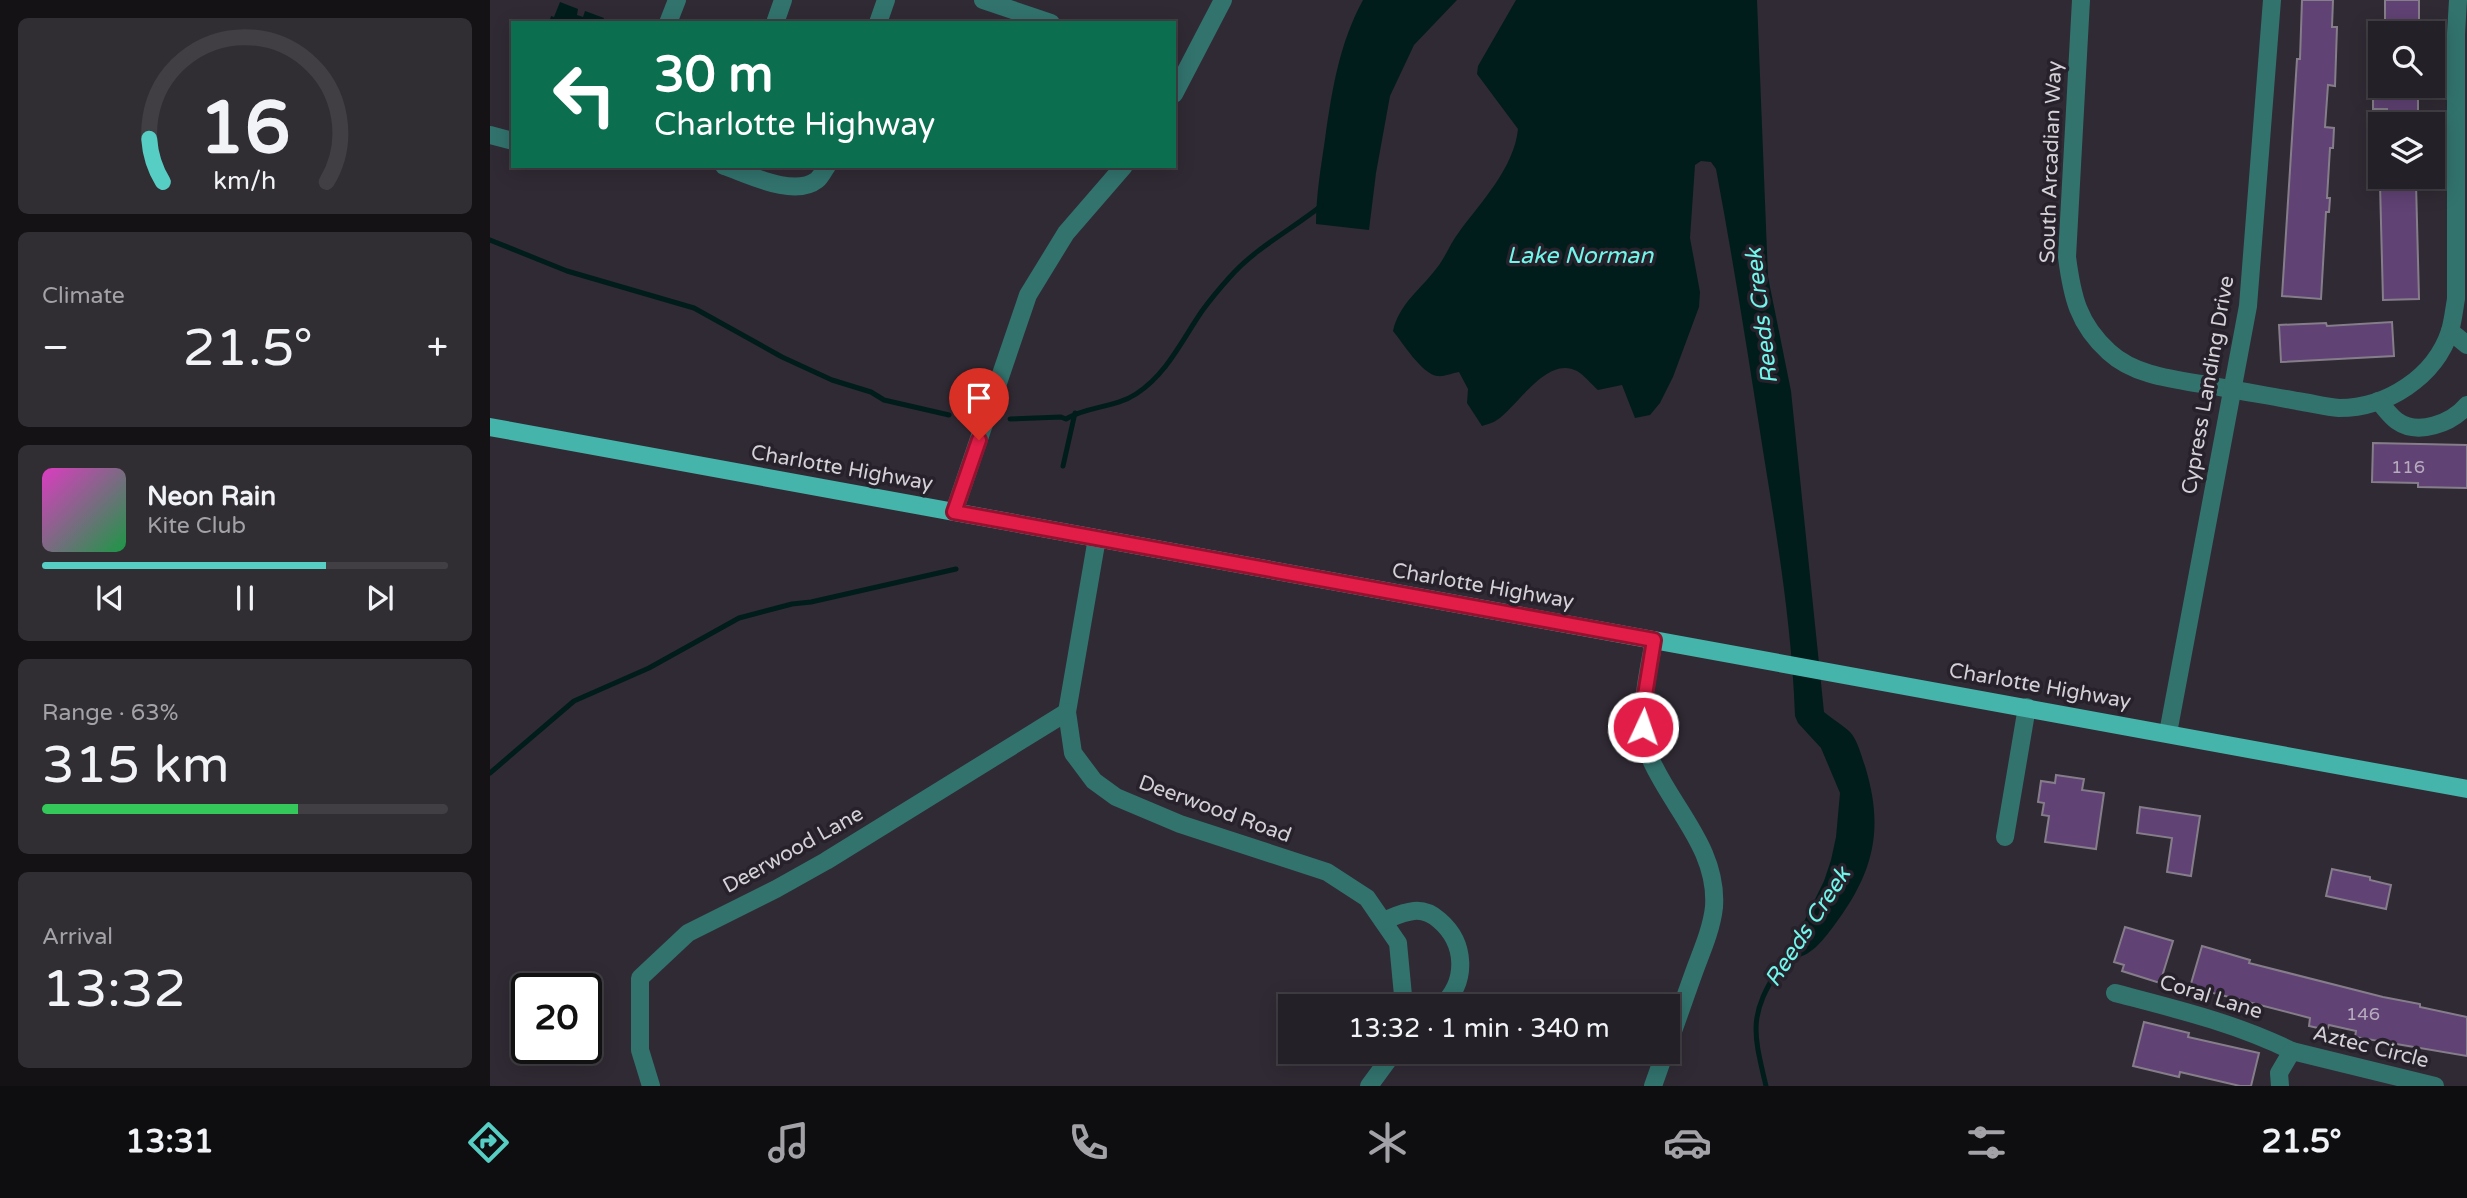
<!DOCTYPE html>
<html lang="en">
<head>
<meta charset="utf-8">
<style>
	body { margin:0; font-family:"Varela Round",sans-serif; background:#302d33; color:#f1f3f6; height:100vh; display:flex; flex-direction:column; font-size:26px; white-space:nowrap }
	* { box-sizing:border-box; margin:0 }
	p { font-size:23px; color:#a3a3a7 }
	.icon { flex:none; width:38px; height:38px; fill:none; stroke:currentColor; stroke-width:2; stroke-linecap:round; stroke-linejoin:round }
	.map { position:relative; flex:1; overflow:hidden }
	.side { display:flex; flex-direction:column; gap:18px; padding:18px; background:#141215; width:490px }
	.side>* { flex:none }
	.hud { position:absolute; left:21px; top:21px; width:665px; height:147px; border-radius:0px; box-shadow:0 4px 18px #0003,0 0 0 2px #413e44; background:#0b6e4f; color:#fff; overflow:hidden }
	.buttons { position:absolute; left:1878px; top:21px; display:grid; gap:14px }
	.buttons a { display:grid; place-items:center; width:77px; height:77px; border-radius:0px; background:#242027; box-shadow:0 4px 18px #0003,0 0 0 2px #413e44; font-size:35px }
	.speed { position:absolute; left:21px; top:973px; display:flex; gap:14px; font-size:35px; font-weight:700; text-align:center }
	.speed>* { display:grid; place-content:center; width:91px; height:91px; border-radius:50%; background:#242027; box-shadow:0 4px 18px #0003,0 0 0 2px #413e44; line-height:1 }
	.speed .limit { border:4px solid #111; border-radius:10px; background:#fff; color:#111 }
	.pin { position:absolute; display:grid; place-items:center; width:60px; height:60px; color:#fff; margin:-72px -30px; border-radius:50% 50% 50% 0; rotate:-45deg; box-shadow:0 0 7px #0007 }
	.pin .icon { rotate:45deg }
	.me { position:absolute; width:77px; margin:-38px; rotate:3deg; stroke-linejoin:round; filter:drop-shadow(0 0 5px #0008) }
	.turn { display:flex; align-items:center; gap:24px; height:147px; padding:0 28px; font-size:32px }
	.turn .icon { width:91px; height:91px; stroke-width:2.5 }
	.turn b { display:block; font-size:49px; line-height:60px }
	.big { font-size:52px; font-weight:600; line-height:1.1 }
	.side .tile { flex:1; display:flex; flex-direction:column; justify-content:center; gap:10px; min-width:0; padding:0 24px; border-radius:10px; background:#302d33 }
	.side .dial { align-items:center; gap:0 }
	.dial svg { height:182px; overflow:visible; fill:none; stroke:#413e44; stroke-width:7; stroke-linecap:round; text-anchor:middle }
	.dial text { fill:#f1f3f6; stroke:none }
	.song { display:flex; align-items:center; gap:21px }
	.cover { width:84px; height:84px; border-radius:10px; background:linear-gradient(135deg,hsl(310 70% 55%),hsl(140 70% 35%)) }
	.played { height:7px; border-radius:4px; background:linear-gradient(90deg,#56cec4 70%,#413e44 70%) }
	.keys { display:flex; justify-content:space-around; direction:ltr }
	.heat { display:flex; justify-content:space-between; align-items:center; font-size:38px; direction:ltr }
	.charge { height:10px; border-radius:5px; background:linear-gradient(90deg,#34c759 63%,#413e44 0) }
	.trip { position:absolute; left:788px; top:994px; width:402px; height:70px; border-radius:0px; background:#242027; box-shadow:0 4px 18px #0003,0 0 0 2px #413e44; font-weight:600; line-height:70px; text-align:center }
	.menu { display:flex; height:112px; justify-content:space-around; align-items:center; background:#0e0d10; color:#a3a3a7 }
	.menu .icon { width:49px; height:49px }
	.menu .current { color:#56cec4 }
	.menu b { font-size:32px; color:#f1f3f6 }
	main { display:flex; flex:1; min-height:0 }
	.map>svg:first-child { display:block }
	.water { fill:#011d1b }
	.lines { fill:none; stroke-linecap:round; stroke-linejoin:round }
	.stream { stroke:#011d1b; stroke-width:5 }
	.building { fill:#604274; stroke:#857e8a; stroke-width:2 }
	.minor { stroke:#32736e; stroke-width:18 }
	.major { stroke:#45b4ab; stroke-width:18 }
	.route-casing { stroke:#92132f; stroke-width:18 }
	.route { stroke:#e11d48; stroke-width:12 }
	.labels { text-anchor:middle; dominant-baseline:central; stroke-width:7; stroke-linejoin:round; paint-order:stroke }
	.number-label { font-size:18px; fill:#b7acbe }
	.street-label { font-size:21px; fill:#d4d0d7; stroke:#26212a }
	.water-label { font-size:23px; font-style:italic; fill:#71f6eb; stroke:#26212a }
</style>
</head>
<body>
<main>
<section class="side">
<div class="tile dial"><svg viewBox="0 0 100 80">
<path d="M14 69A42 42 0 1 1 86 69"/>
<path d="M14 69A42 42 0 0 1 8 50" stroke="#56cec4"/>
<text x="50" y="56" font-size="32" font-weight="700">16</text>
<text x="50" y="72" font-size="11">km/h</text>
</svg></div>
<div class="tile"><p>Climate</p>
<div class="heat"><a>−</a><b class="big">21.5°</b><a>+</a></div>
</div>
<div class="tile">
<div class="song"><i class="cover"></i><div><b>Neon Rain</b><p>Kite Club</p></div></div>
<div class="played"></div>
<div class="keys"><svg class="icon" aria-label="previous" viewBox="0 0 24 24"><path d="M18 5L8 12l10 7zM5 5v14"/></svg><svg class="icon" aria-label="pause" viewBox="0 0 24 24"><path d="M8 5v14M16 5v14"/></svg><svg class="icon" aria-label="next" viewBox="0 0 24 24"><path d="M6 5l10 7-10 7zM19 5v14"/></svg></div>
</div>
<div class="tile"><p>Range · 63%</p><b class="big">315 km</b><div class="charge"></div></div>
<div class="tile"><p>Arrival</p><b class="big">13:32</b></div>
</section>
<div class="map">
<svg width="1977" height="1086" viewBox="0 0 1977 1086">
	<rect width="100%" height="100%" fill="#302a34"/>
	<g class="water">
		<path d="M873,0H967L924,45L900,96L886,173L879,230L826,224C826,195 831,167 835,139C842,90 849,44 873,0Z"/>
		<path d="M1026,0H1267L1278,277L1301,391L1334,712C1342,719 1353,725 1360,732C1368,741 1371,755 1375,766C1395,831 1383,874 1343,927C1333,940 1320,958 1302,958L1300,950L1334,881L1341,860L1346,837L1350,793L1331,748L1308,723L1305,716C1302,629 1288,543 1274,457C1259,361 1244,265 1226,169L1221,162L1211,161L1205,165L1200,238L1210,292L1209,307L1183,377L1170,403L1160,415L1145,418L1132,385L1108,390C1101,384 1094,375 1087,371C1057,355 1028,406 1007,420C1003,423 997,424 992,426L977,403L978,389L969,372C962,373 954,377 947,376C931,373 913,343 903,331C909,304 930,290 946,269C955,258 960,244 969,232C991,202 1024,168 1028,129L987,74L988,66Z"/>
		<path d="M70,2L88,9L87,15L93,17L95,11L114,18L112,23H59L61,16L64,17Z"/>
	</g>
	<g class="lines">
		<g class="stream">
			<path d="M0,240L77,271L204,308L292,357L342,380L381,392L394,400L459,415"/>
			<path d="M520,419L571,417L576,419C597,406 625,408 646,394C677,374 692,340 712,311C720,300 730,288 739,278C765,248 801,230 831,206"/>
			<path d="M573,466L585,413"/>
			<path d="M0,773L84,701L159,668L249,618L302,604L321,602L466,569"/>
			<path d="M1276,1086C1263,1031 1258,1015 1291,965C1295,959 1301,954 1305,948"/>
		</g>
	</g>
	<g class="building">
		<path d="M1812,0H1843L1842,27H1847L1845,86L1838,85L1835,127L1844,128L1843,148H1840L1837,198H1840L1839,212H1836L1831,299L1792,296L1807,59H1810Z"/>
		<rect x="1895" y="0" width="34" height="33"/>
		<path d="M1893,86H1928V124H1897V109H1883V90H1893Z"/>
		<path d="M1926,183L1929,299L1893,300L1890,184Z"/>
		<path d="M1902,322L1904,356L1791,362L1789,325L1836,323L1837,326Z"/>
		<path d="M1883,443L1977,445V488L1928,487V483L1882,482Z"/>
		<path d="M1566,775L1594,779L1592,790L1614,793L1606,849L1555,842L1559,816L1552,815L1554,803L1548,802L1551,781L1565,783Z"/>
		<path d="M1650,807L1710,816L1701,876L1677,872L1682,838L1647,833Z"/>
		<path d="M1842,869L1880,877V880L1901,885L1896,909L1836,896Z"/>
		<path d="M1635,927L1683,941L1670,983L1632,971L1634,965L1624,962Z"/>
		<path d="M1712,946L1760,960L1759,963L1893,997L1930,1004V1007L1977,1017V1056L1865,1037L1866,1031L1839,1025L1837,1030L1819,1026L1820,1018L1700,987Z"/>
		<path d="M1654,1022L1699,1033L1698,1037L1769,1053L1761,1086H1750L1690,1072L1689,1077L1643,1066Z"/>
	</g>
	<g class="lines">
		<g class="minor">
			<path d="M493,0L561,23"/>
			<path d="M1591,0L1577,257C1582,296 1588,324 1619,352C1647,378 1692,380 1729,387C1755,392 1781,396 1807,401C1821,403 1836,407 1849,408C1897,408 1945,377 1960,331C1963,321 1964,310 1966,299V34L1968,0"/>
			<path d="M178,23L187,0"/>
			<path d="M285,23L293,0"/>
			<path d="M388,23L396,0"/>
			<path d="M684,94L733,0"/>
			<path d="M0,135L23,141"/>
			<path d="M234,166C258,174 304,198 327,180C331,177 334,170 337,166"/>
			<path d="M1960,331L1977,345"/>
			<path d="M1888,401C1894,407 1900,416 1907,421C1928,436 1962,423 1977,405"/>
			<path d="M464,512L538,295L576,233L634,166"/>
			<path d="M607,538L577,712L583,753L604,781L626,797L690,824L837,872L877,898L908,943L914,1006"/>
			<path d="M1164,640C1157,680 1145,723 1162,762C1184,810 1228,850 1224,907C1222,926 1214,946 1207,964C1197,991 1188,1018 1178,1045"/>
			<path d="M1678,733L1758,306L1782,0"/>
			<path d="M1515,837L1537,707"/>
			<path d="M893,921C903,917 913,912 924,911C933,910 942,914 949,920C976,943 978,982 951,1006"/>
			<path d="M1625,993C1686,1009 1745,1023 1802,1051"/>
			<path d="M161,1086L150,1050V978L198,933L286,889L336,861L577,712"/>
			<path d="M879,1086L904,1052"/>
			<path d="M1163,1086L1175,1052"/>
			<path d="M1790,1086L1789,1073L1802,1051L1945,1086"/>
		</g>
		<path class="major" d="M0,427L1977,789"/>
	</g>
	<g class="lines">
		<g class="route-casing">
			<path id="route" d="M489,440L464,512L1164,640L1154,701L1153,727"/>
		</g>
		<use href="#route" class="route"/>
	</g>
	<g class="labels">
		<g class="number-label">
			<text x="1918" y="467">116</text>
			<text x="1873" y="1014">146</text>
		</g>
		<g class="street-label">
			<text transform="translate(1561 162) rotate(-88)">South Arcadian Way</text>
			<text transform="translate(1718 385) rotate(-80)">Cypress Landing Drive</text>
			<text transform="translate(352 468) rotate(10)">Charlotte Highway</text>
			<text transform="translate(993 586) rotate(10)">Charlotte Highway</text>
			<text transform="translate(1550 686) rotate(10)">Charlotte Highway</text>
			<text transform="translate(725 809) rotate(20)">Deerwood Road</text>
			<text transform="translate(303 850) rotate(-29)">Deerwood Lane</text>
			<text transform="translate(1721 997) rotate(17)">Coral Lane</text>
			<text transform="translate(1881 1047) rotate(14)">Aztec Circle</text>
		</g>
		<g class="water-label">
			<text x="1090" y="256">Lake Norman</text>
			<text transform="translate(1272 316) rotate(-97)">Reeds Creek</text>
			<text transform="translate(1318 927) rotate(-57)">Reeds Creek</text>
		</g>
	</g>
</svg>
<div class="buttons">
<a><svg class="icon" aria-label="search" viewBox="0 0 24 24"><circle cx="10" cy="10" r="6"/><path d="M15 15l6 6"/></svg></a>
<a><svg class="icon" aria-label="layers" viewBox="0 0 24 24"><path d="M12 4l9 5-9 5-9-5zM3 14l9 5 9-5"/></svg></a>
</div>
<div class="speed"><div class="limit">20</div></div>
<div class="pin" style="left:489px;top:440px;background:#d93025"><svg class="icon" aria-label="arrive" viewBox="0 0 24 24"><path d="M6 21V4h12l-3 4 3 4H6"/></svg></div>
<svg class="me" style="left:1153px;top:727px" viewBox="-20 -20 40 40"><circle r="17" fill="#e11d48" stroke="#fff" stroke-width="3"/><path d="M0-11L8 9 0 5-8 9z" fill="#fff"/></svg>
<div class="trip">13:32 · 1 min · 340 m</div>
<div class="hud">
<div class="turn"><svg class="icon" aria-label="left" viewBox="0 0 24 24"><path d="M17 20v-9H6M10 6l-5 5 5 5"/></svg><div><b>30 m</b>Charlotte Highway</div></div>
</div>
</div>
</main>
<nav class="menu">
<b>13:31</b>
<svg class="icon current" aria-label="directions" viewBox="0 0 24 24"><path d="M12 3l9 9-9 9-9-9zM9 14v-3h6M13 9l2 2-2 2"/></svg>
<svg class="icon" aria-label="music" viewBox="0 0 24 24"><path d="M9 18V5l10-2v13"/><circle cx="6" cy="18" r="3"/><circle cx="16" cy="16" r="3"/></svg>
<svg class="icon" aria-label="phone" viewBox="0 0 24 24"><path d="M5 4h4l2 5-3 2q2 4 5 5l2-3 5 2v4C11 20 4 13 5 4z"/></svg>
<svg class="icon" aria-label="climate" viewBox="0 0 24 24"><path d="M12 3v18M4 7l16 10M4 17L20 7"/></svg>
<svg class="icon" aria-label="car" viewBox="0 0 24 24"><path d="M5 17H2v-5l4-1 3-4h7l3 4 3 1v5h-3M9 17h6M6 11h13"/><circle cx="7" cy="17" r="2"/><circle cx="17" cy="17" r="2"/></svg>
<svg class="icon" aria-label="filters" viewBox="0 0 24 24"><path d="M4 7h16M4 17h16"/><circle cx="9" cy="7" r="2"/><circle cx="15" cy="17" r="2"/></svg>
<b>21.5°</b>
</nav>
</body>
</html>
